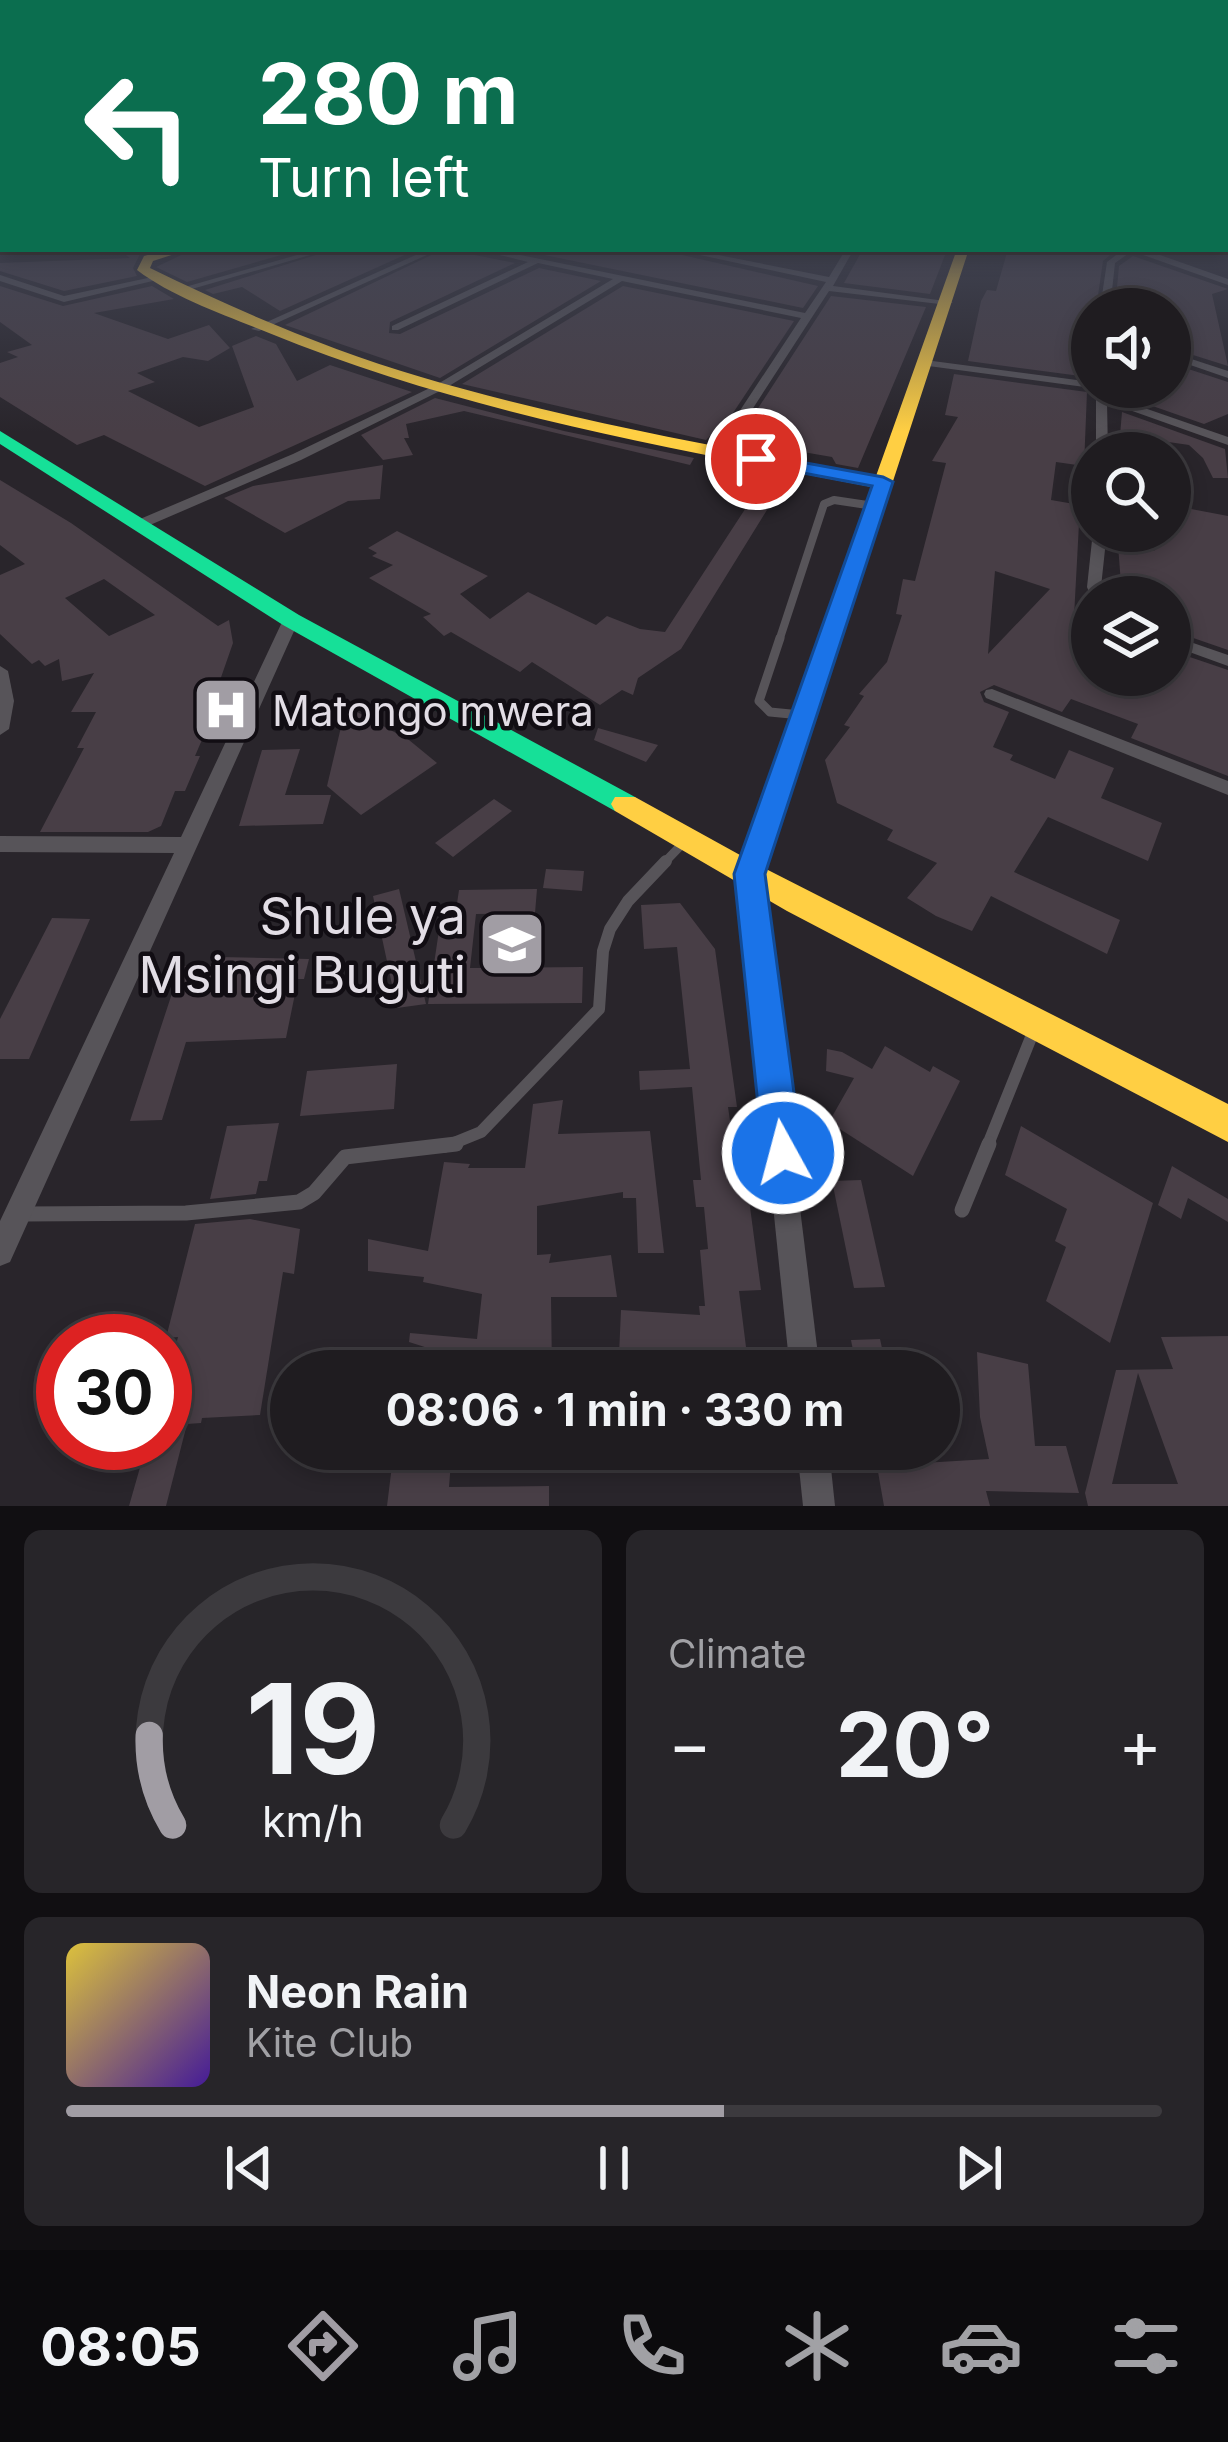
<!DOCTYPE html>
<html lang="en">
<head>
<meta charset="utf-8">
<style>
	body { margin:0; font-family:Inter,sans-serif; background:#272529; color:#f1f3f6; height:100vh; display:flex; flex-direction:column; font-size:45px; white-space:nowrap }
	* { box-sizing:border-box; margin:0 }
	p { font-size:39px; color:#a1a1a5 }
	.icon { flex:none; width:66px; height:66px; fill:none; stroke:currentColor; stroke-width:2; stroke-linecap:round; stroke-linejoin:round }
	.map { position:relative; height:1506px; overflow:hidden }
	.panel { display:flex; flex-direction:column; gap:24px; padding:24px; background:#110f12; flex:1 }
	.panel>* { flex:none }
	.top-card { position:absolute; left:0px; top:0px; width:1230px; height:252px; box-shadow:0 6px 18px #0003,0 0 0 3px #3c3a3e; background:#0b6e4f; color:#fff; overflow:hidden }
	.tools { position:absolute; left:1071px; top:288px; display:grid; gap:24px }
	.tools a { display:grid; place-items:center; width:120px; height:120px; border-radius:50%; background:#1f1c20; box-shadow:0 6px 18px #0003,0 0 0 3px #3c3a3e; font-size:60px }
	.speed { position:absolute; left:36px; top:1314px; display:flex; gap:24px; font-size:60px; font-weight:700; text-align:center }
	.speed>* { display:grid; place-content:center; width:156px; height:156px; border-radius:50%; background:#1f1c20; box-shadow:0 6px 18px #0003,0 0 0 3px #3c3a3e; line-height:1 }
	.speed .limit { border:18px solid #d22; background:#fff; color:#111 }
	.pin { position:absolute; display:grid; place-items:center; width:102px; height:102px; color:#fff; margin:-51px; border:6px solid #fff; border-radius:50%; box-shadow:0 3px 12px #0007 }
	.me { position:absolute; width:132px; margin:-66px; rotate:353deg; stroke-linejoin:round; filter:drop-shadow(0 0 9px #0008) }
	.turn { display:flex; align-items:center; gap:42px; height:252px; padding:0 60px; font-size:54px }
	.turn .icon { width:156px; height:156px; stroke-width:2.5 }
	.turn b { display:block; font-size:84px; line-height:102px }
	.big { font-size:90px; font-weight:700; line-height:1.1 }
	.panel .widget { flex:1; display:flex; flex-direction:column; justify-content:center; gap:18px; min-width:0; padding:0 42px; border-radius:18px; background:#272529 }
	.panel .dial { align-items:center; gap:0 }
	.dial svg { height:312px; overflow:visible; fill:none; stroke:#3c3a3e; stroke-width:7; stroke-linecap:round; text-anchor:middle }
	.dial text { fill:#f1f3f6; stroke:none }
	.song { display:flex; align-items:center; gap:36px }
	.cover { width:144px; height:144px; border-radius:18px; background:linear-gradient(135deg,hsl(50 70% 55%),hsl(260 70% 35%)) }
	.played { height:12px; border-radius:6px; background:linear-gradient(90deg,#a19da4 60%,#3c3a3e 60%) }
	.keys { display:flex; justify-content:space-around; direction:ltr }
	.heat { display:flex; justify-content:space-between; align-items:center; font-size:66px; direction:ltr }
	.panel .tiles { flex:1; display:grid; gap:24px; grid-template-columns:1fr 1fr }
	.widget:last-child { grid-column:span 2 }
	.trip { position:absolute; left:270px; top:1350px; width:690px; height:120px; border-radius:60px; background:#1f1c20; box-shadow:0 6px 18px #0003,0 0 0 3px #3c3a3e; font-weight:700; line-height:120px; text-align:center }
	.dock { display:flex; height:192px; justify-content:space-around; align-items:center; background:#0c0b0d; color:#a1a1a5 }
	.dock .icon { width:84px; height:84px }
	.dock .current { color:#a19da4 }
	.dock b { font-size:54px; color:#f1f3f6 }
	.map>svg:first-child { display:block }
	.building { fill:#483e46; fill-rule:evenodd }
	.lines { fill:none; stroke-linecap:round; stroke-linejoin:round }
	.lane-far3 { stroke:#575459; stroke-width:8 }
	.lane-far2 { stroke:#575459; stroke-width:9 }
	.lane-far1 { stroke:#575459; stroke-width:12 }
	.lane { stroke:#575459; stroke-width:15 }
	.street { fill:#575459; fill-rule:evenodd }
	.fast { fill:#16e098; fill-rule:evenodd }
	.slow { fill:#ffcf43; fill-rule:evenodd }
	.route { fill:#1a73e8; stroke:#114b97; stroke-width:3 }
	.labels { text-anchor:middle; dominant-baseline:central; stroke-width:9; stroke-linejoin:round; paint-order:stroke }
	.poi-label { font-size:42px; fill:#e2dde5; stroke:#110d13; text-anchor:start }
	.near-poi-label { font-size:51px; fill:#e2dde5; stroke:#110d13; text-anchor:end }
</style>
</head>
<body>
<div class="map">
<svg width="1228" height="1506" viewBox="0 0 1228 1506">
	<rect width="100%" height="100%" fill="#29252b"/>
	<g class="building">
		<path d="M149,249H153L140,254L133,268L137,276L64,291L0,271V263L130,258L126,255Z"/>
		<path d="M194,249H302L187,282L156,267Z"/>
		<path d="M335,249H418L280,311L242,287L213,294L205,290Z"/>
		<path d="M444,249L515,263L390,322L389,333L400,334L539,268L601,281L440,378L285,325Z"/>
		<path d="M515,249H656L818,286L803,308Z"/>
		<path d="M863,249H895L945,255L930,294L844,283Z"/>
		<path d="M1008,249H1117L1103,261L1096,309H1092L1088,377L968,361L981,301L987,290L996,291Z"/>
		<path d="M1133,256L1228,289L1212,294L1228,366L1174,349L1170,309H1115L1119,266Z"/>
		<path d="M0,286L63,306L152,286L174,299L94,313L168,339L209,325L230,348L208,361L183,357L137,373L155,382L128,391L199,427L254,407L232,346L256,336L276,344L297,381L330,365L412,392L205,486L104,435L77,445L0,397V363L18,357L7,352L32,345L0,322Z"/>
		<path d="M623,286L794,321L733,413L706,440L462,384Z"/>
		<path d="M831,296L926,307L858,468L836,464L832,457L803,452L800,457L748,447L764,418L753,416Z"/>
		<path d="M1170,363L1228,382V414L1204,424L1124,396L1125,387H1170Z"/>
		<path d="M954,374L1087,392L1084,466L1056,462L1051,500L1080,505L1074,617L1092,623V675H1170L1175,652L1228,670V776L1131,738L1138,724L1071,699L1062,712L994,685L980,692L984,702L1009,712L993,747L1013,755L1010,760L1055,779L1069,750L1114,768L1101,798L1162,823L1148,861L1048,817L1014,872L1120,920L1107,954L991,896L972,931L936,916L907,898L937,863L887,840L893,830L837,803L825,760L850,727L844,725L864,696L859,694L887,662L902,615L896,614L903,579L915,581L946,463L932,461L958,417L945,415ZM995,571L1050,589L988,654Z"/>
		<path d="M435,398L564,431L694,458L690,465L464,411L406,424L409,438H404L413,455L383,460L361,435Z"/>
		<path d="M1122,412L1225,449L1228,478H1213L1203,458L1189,445L1120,435Z"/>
		<path d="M383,465L380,499L348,501L285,533L224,498L253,486Z"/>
		<path d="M737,466L788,476L681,649L638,678L633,695L622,690L600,705L532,662L520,672L451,632L444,636L423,617L431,614L369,578L393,565L372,556L377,553L368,548L397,531L488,576L460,594L490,619L528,592L596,625L607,616L640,629L665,632L764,480L733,474Z"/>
		<path d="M0,480L71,523L218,626L229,620L233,643L218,686H225L195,756H200L185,791H175L161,826L148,832H40L84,748H77L96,712H71L94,673L62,681L59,659L45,666L39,660L32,664L0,634V575L25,564L0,545ZM104,579L155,615L109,636L65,598Z"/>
		<path d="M1170,505L1228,516V650L1173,631L1170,597H1122L1118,545L1154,551L1170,532Z"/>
		<path d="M346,706L409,740L437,763L361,815L327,786Z"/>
		<path d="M598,728L658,745L646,762L594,740Z"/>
		<path d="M300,749L285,795H331L323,824L239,826L262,750Z"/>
		<path d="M494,799L512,811L453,857L435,843Z"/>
		<path d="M546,869L584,871L582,891L543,888Z"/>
		<path d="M399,889L426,1004L397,1008L373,896Z"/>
		<path d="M537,889L535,913L476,914L470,968L583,967L582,1003L428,1004L441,917H455L459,890Z"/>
		<path d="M680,903L715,949L737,1107H728L737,1169H745L761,1290L739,1291L749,1371H705L704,1360L619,1355L621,1310L700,1315L699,1306H705L700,1250L708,1249L704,1207H696L693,1180H701L692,1087L640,1090L639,1071L690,1069L677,947L644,949L641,905Z"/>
		<path d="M52,918L90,919L29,1059H0V1019Z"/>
		<path d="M220,957L309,959L304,979H298L286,1038L186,1042L162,1120L130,1121L181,966L217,965Z"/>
		<path d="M885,1046L930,1072L933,1066L960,1081L913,1176L829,1122L854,1078L826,1071L827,1049L842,1052L872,1069Z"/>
		<path d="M397,1064L394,1109L300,1116L307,1071Z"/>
		<path d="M563,1100L558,1134L650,1131L664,1253H638L636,1198H623V1192L537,1206V1255L551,1254L549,1263L611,1255L617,1297H551L552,1371H505L460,1358L458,1366L427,1362L431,1349L409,1342L410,1333L477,1339L482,1294L423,1282L424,1277L368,1271V1239L428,1251L444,1162L470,1164L468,1168H525L533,1104Z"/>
		<path d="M279,1123L267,1181H259L256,1194L210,1199L227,1126Z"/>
		<path d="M1021,1126L1153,1203L1110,1343L1046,1301L1066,1247L1055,1241L1067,1209L1005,1175Z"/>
		<path d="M1172,1166L1228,1199V1222L1188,1198L1181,1219L1158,1205Z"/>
		<path d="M861,1180L885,1287L854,1288L832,1181Z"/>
		<path d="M250,1219L300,1229L294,1274L283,1272L260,1415L202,1418L201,1423L187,1424L166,1506H129L147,1443H165V1389L178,1337L166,1338L195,1224Z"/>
		<path d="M1228,1336V1506H1088L1085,1493L1116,1370L1173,1369L1161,1337ZM1138,1373L1178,1484H1112Z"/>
		<path d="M880,1339L887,1371H857L851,1340Z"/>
		<path d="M977,1352L1028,1364L1035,1446H1066L1079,1493L986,1491L990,1506H884L874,1449H903L906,1464L989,1459L980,1417Z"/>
		<path d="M394,1449H452L449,1487L549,1486V1506H387Z"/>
	</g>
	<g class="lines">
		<path class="lane-far3" d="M779,641L824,504L834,500L874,506"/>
		<g class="lane-far2">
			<path d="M780,638L759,701L770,712L801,715"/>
			<path d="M663,864L687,839"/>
		</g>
		<g class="lane-far1">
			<path d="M444,1147L481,1132L599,1009L603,951L610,929L628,901L666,861"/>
			<path d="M987,1147L1034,1030"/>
		</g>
		<g class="lane">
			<path d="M962,1210L989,1144"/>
			<path d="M24,1214L186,1213L299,1202L314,1193L345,1157L456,1144"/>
		</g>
		<g class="street">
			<path d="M318,249H331L178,293L171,291Z"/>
			<path d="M429,249H440L259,331L251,329Z"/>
			<path d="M475,249H491L805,313L826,282L672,249H688L829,277L846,249H854L833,286L953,302L948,305L829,291L724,453L718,457L712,453L801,318L622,281L444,389L301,460L143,528H133V522L293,454L436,385L613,279L538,263L398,330H392V326L528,262Z"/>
			<path d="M1124,249H1143L1228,279V285L1132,251L1115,263L1110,309H1100L1107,262Z"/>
			<path d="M0,275L64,296L157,276L161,279L64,302L0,281Z"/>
			<path d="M1170,352L1228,371V378L1170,358Z"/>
			<path d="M925,360L1092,382V387H1106L1107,395L1228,437V445L1107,402L1108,453H1096V387L1092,388L921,365V361Z"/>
			<path d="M1093,531H1107L1101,587L1104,597H1092V600L1087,587Z"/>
			<path d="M291,615L299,620L10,1262L0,1266V1221L174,853L0,852V836L181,837L283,620Z"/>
			<path d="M1170,635L1228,655V666L1170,645Z"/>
			<path d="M0,666L8,671L14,701L9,729L0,735Z"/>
			<path d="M992,689L1228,781V795L986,698L984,694L986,690Z"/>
			<path d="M749,866L756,868L759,874L820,1371H790L739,874L742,868Z"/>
			<path d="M797,1449H829L835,1506H803Z"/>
		</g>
		<path class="fast" d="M0,431L299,615L635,797L639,804L635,811H615L283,625L0,444Z"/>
		<path class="slow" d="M170,249H190L153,261L150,268C238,311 327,349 421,377C570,421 723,448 876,476L957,249H969L766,869L1228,1104V1142L787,911L615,811L611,804L615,797H635L740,855L872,487C668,448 462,412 269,333C225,315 174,298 137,270L144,256Z"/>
	</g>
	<linearGradient id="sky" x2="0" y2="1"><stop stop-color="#171418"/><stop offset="0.51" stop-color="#434655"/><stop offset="1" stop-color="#434655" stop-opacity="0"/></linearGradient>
	<rect width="1228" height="432" fill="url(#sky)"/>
	<path class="route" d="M756,454L883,477L893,482L765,874L802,1153L797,1167L783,1172L769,1167L763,1153L734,874L872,486L750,463L747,459Z"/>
	<defs>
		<g id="hospital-square" transform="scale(3.45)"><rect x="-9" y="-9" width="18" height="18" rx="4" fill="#a19da4" stroke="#110d13"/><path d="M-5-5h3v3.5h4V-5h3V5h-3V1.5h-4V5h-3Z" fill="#fff"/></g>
		<g id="school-square" transform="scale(3.45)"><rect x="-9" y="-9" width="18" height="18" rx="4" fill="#a19da4" stroke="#110d13"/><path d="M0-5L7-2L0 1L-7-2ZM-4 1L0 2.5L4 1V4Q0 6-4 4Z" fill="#fff"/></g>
	</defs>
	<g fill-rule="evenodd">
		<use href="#hospital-square" x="226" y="710"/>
		<use href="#school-square" x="512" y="944"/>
	</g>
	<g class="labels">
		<g class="poi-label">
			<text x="272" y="710">Matongo mwera</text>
		</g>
		<g class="near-poi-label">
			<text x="466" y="915">Shule ya<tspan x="466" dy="59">Msingi Buguti</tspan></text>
		</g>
	</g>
</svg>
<div class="tools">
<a><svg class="icon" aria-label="sound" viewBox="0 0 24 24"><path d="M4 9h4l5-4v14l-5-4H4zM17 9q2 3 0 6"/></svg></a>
<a><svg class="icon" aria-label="search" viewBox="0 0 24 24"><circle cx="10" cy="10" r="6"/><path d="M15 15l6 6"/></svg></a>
<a><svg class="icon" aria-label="layers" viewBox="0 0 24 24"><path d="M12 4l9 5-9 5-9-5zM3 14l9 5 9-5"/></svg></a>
</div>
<div class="speed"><div class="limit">30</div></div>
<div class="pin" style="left:756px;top:459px;background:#d93025"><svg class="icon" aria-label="arrive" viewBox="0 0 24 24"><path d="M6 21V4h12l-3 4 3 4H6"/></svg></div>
<svg class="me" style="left:783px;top:1153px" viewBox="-20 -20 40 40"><circle r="17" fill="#1a73e8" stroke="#fff" stroke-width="3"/><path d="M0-11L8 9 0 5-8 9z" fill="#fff"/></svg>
<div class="trip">08:06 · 1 min · 330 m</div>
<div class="top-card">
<div class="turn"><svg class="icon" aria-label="left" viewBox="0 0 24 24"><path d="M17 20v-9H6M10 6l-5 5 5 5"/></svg><div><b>280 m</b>Turn left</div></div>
</div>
</div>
<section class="panel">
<div class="tiles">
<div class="widget dial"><svg viewBox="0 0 100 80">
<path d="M14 69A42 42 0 1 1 86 69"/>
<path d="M14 69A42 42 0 0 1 8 46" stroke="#a19da4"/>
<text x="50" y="56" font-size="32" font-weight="700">19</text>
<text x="50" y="72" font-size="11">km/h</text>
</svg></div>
<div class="widget"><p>Climate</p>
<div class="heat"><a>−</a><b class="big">20°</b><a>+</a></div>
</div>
<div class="widget">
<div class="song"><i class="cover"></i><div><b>Neon Rain</b><p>Kite Club</p></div></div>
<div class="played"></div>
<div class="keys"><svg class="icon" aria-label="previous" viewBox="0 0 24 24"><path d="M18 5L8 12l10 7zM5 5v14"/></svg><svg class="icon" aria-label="pause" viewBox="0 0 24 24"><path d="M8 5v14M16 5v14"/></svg><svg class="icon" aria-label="next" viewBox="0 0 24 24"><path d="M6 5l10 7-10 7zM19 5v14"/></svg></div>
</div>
</div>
</section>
<nav class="dock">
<b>08:05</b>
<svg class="icon current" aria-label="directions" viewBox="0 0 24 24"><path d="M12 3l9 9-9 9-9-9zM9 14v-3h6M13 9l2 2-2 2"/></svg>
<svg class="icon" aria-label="music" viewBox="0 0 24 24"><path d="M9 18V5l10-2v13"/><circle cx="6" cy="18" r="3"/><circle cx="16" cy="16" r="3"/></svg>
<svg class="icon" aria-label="phone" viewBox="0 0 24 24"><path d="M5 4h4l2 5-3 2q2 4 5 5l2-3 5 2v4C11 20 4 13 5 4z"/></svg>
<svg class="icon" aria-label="climate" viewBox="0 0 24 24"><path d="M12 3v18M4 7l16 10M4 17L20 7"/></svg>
<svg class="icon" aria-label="car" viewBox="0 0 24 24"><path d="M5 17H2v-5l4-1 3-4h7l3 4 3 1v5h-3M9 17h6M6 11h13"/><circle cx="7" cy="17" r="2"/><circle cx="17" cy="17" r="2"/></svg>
<svg class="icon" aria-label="filters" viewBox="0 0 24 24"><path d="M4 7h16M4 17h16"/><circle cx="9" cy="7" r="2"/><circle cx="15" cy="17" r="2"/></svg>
</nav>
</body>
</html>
